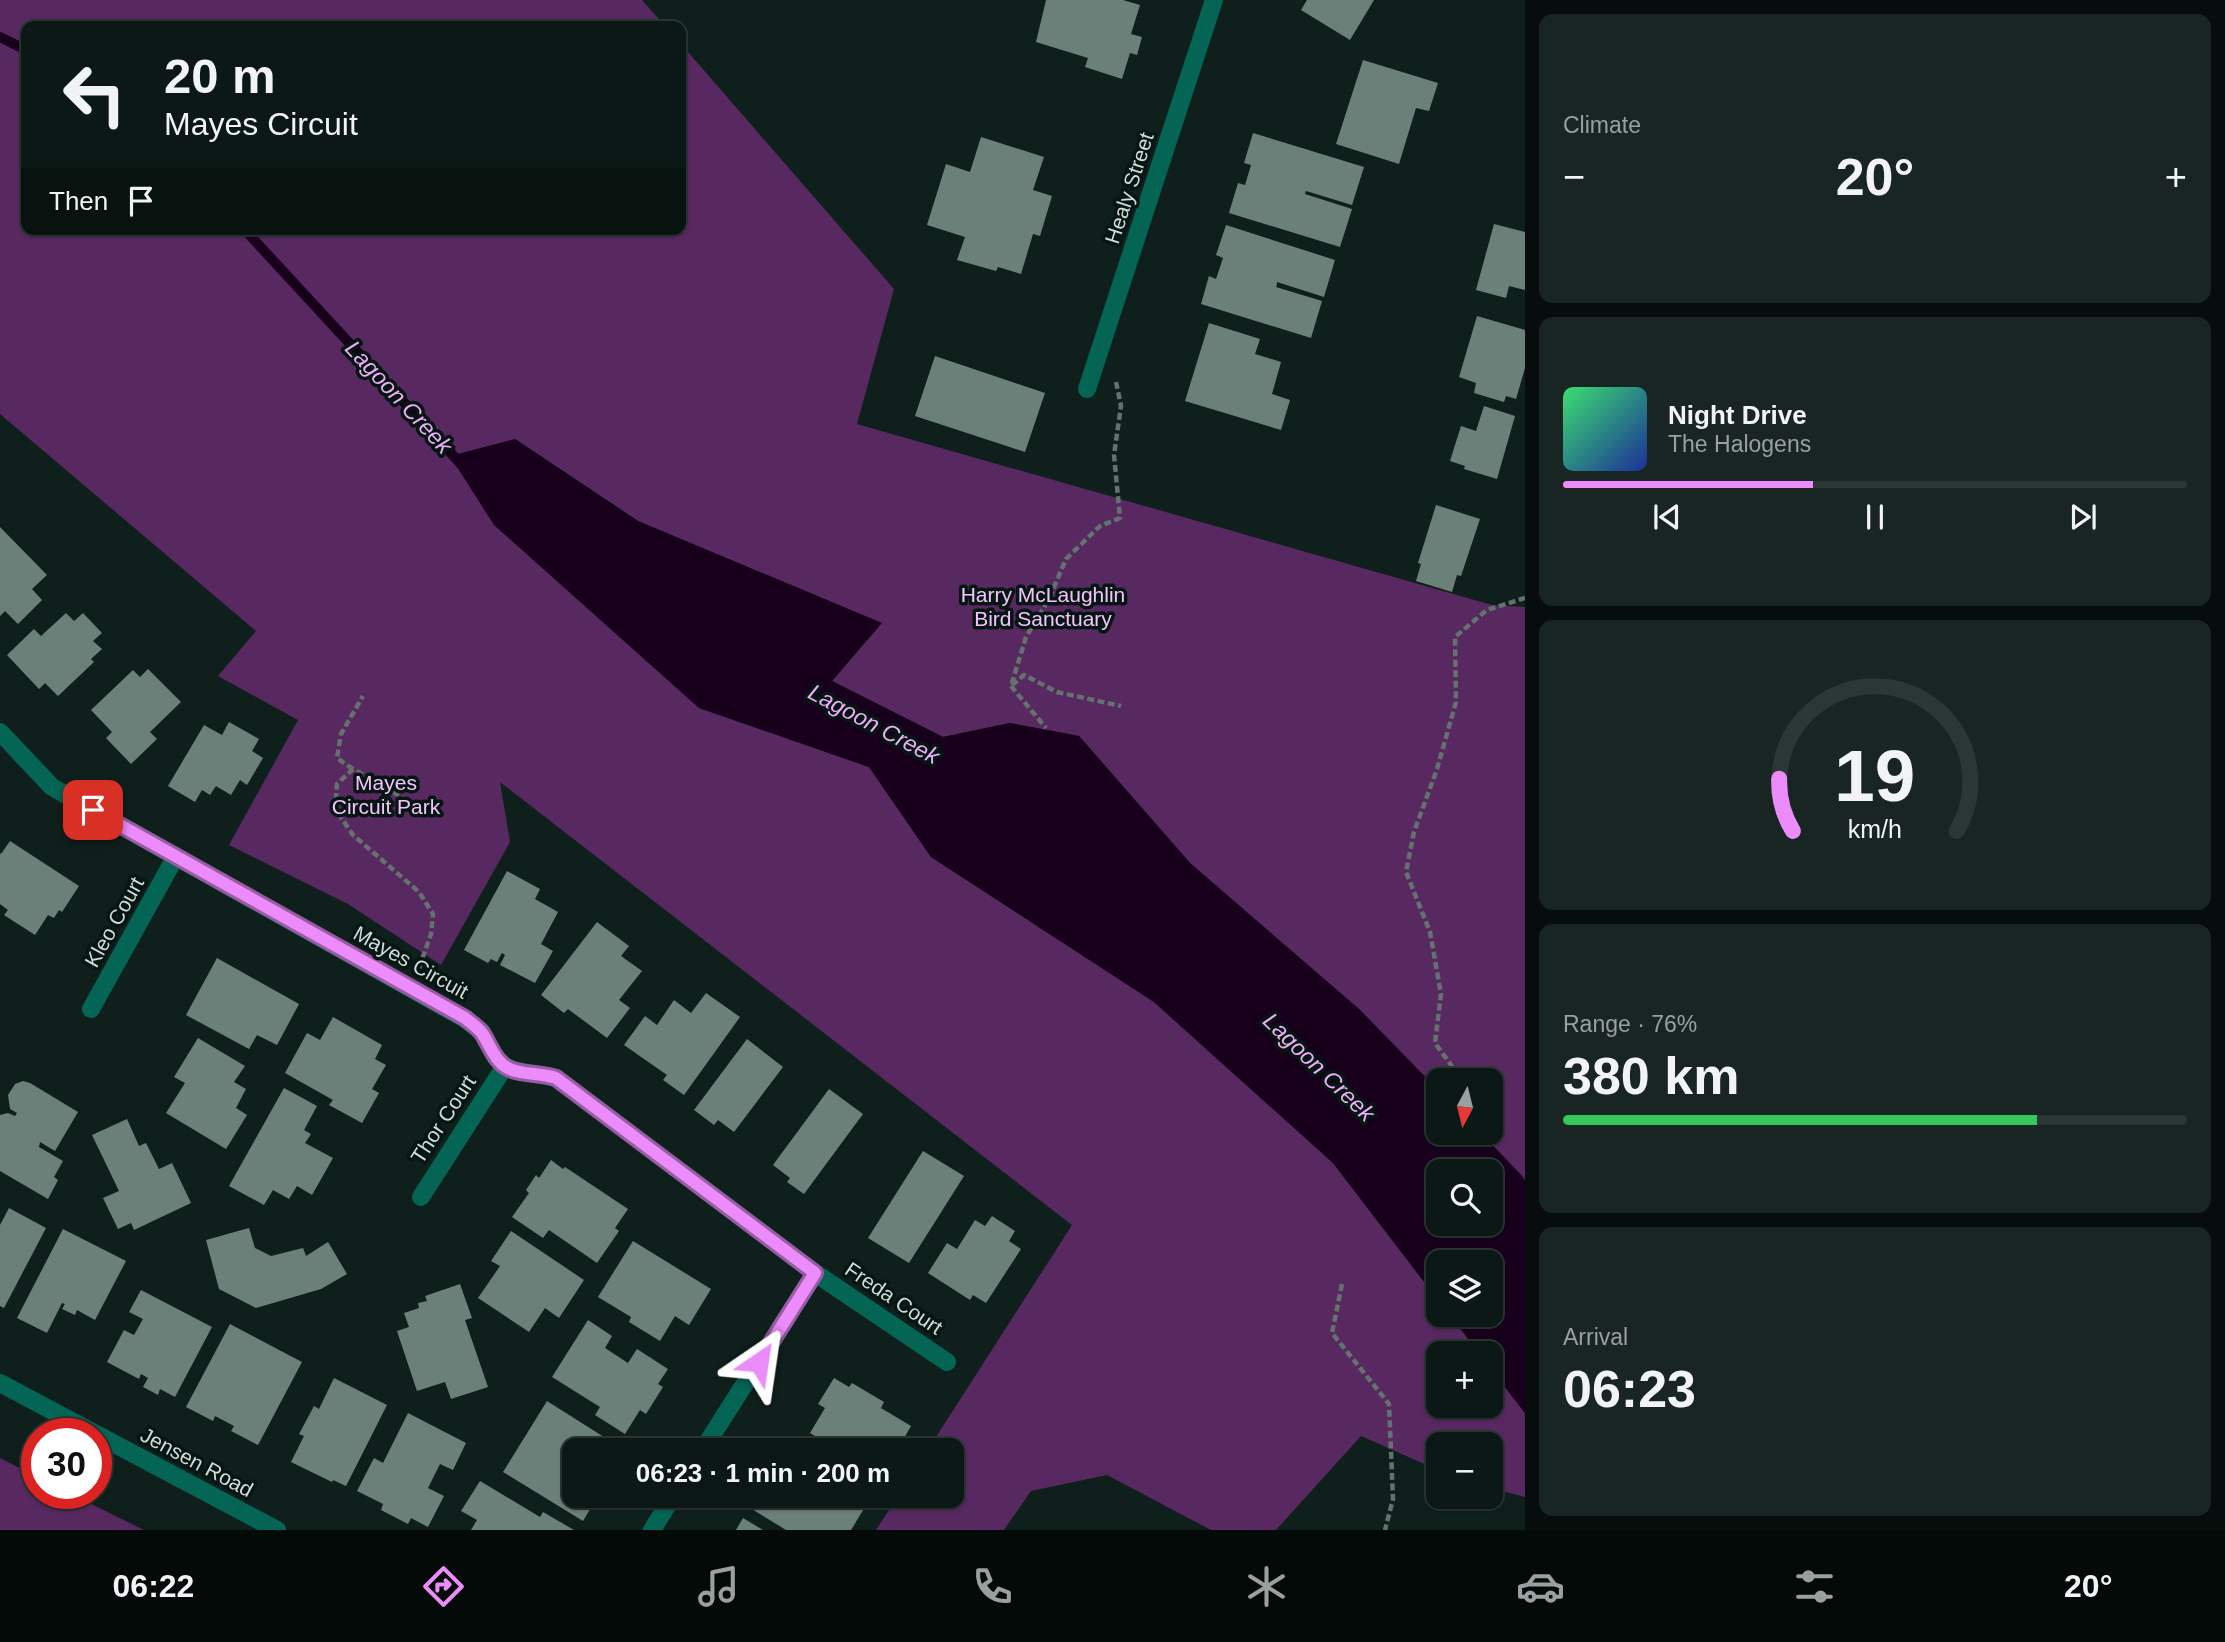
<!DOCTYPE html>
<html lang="en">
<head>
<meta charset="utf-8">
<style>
	body { margin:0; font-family:Arial,sans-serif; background:#192522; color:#f1f3f6; height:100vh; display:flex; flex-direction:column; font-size:26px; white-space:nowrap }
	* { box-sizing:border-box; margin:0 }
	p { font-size:23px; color:#9aa0a0 }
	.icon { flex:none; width:38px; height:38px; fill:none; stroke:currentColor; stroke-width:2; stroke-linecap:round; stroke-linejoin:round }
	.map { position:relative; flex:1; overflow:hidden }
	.panel { display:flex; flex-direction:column; gap:14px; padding:14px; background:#060d0c; width:700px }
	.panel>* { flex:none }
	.hud { position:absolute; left:21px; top:21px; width:665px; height:214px; border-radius:14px; box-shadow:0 2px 5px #0004,0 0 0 2px #2b3734; background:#0b1815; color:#f1f3f6; overflow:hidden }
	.needle { width:46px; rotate:187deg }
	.buttons { position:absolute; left:1426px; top:1068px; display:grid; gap:14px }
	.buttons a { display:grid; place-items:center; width:77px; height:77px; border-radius:14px; background:#0b1815; box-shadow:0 2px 5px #0004,0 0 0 2px #2b3734; font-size:35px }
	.speed { position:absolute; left:21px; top:1418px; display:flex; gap:14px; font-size:35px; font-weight:700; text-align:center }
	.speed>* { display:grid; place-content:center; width:91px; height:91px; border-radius:50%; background:#0b1815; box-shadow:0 2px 5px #0004,0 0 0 2px #2b3734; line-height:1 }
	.speed .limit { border:10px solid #d22; background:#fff; color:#111 }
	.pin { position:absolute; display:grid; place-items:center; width:60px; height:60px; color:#fff; margin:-30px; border-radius:14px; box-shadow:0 4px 10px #0006 }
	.me { position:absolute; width:77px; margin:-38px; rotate:32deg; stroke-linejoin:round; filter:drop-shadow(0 0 5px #0008) }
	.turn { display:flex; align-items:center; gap:24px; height:147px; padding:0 28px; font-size:32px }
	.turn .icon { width:91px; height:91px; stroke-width:2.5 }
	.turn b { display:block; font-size:49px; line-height:60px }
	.then { display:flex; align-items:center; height:66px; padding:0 28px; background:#0003; gap:14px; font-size:26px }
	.big { font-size:52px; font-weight:700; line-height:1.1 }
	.panel .card { flex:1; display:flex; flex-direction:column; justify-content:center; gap:10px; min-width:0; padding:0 24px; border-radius:14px; background:#192522 }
	.panel .dial { align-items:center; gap:0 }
	.dial svg { height:182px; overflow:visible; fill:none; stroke:#2b3734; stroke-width:7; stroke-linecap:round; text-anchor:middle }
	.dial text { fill:#f1f3f6; stroke:none }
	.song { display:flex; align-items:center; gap:21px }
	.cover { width:84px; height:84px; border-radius:10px; background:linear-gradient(135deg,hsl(140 70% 55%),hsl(230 70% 35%)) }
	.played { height:7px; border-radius:4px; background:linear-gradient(90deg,#ec8cfb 40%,#2b3734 40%) }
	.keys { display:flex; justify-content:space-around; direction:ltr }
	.heat { display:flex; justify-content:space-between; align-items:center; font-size:38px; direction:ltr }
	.charge { height:10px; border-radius:5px; background:linear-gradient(90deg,#34c759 76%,#2b3734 0) }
	.trip { position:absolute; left:562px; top:1438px; width:402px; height:70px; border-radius:14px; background:#0b1815; box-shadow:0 2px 5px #0004,0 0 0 2px #2b3734; font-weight:700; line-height:70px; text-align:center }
	.dock { display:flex; height:112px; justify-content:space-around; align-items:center; background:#040a08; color:#9aa0a0 }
	.dock .icon { width:49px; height:49px }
	.dock .current { color:#ec8cfb }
	.dock b { font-size:32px; color:#f1f3f6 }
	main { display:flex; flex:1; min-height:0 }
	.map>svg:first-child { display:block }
	.green { fill:#582860 }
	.water { fill:#18001d; fill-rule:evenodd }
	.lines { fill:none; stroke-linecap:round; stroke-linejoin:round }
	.stream { stroke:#18001d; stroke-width:10 }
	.building { fill:#6c807a }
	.path { stroke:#64726e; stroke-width:4.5; stroke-dasharray:7 3.5; stroke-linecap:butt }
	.minor { stroke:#046555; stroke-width:18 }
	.route-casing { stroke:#995ba3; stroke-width:18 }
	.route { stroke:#ec8cfb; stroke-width:12 }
	.labels { text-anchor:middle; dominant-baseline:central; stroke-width:7; stroke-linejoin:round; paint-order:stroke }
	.street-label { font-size:21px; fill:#d1dbd8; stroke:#061613 }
	.park-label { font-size:21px; fill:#f5c3fc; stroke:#061613 }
	.water-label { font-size:23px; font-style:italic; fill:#efadf9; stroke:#061613 }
</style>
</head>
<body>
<main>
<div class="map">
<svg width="1525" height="1530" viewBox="0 0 1525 1530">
	<rect width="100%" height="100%" fill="#0f201c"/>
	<g class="green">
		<path d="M0,0H642L665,26H26V229H681V44L894,289L857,424L1492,605L1525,607V1181L1522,1176L1480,1132H1491V1080H1438V1090L1360,1010L1190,863L1079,736L1010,723L943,737L832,681L881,623L638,521L515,439L699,708L869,767L931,857L1154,1002L1333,1163L1438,1300V1314H1449L1479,1353H1438V1405H1491V1369L1525,1413V1497L1491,1488V1444H1438V1470L1361,1436L1276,1530H1211L1107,1475L1031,1491L1004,1530H876L898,1496H952V1451H927L1072,1225L500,782L510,842L441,965L348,904L229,845L298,720L218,676L256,631L0,414Z"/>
		<path d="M0,1458L37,1477V1493H69L144,1530H0Z"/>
	</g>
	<path class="water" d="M515,439L638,521L882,623L832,681L943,737L1010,723L1079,736L1190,863L1360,1010L1438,1090V1132H1480L1522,1176L1525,1181V1413L1491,1369V1353H1479L1449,1314H1491V1262H1438V1300L1333,1163L1154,1002L931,857L869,767L699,708L494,525L450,456ZM1438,1171H1491V1223H1438Z"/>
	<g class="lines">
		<g class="stream">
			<path d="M0,37L26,50"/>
			<path d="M244,229L461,464"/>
		</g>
	</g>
	<g class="building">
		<path d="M1046,0H1123L1140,5L1131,34L1142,37L1137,55L1130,53L1122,79L1085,67L1088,58L1036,42Z"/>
		<path d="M1307,0H1374L1350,40L1301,10Z"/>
		<path d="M1363,60L1438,83L1429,111L1416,108L1399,164L1336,144Z"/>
		<path d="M1253,133L1364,167L1352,205L1306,191L1305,194L1352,209L1340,247L1229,213L1238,183L1245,185L1251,165L1244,163Z"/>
		<path d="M981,137L1044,157L1033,190L1052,196L1040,236L1033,234L1021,274L998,267L996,271L957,260L965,237L927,225L946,164L970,172Z"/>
		<path d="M1494,224L1525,232V290L1509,286L1506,298L1476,290Z"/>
		<path d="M1226,225L1335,260L1324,297L1277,282V284L1276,287L1322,301L1311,338L1201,304L1209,276L1216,279L1223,258L1216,255Z"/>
		<path d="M1477,316L1525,330V368L1516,399L1506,396L1504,402L1474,393L1476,383L1459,377Z"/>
		<path d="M1209,323L1260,339L1255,354L1281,362L1272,394L1290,400L1281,430L1185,401Z"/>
		<path d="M935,356L1045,393L1025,452L915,416Z"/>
		<path d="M1484,406L1515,416L1497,479L1464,469L1465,466L1450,461L1461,426L1476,431Z"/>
		<path d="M1436,505L1480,519L1461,576L1457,575L1452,592L1416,581L1421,564L1418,563Z"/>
		<path d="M0,527L47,575L32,589L42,600L18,624L5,611L0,616Z"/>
		<path d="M66,613L74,621L83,613L102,633L93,641L102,649L91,659L94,662L58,696L45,683L39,689L7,655L34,629L41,636Z"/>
		<path d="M148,669L181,702L150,732L157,739L131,764L106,738L112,732L91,710L133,670L140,677Z"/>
		<path d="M229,722L259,739L252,751L263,758L247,785L240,780L231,795L216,786L210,795L202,790L195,802L168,786L204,725L222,735Z"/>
		<path d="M10,841L79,886L62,912L59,910L54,918L48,915L35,935L4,915L8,910L0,904V853L1,854Z"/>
		<path d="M507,871L540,889L535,899L558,912L541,944L553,951L535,983L500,965L505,955L502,953L497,962L491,959L488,963L464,950Z"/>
		<path d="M597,922L629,946L621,956L642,971L619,1000L630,1008L607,1038L568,1009L564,1013L541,995Z"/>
		<path d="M217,958L299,1004L277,1045L257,1035L249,1049L186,1015Z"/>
		<path d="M706,993L740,1017L684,1095L663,1080L667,1075L624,1045L645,1016L657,1025L674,1000L691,1013Z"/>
		<path d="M333,1017L382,1045L375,1059L386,1065L372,1089L379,1093L362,1123L329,1105L333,1100L285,1073L307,1033L320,1040Z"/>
		<path d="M198,1038L245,1066L234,1082L246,1089L236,1108L247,1115L226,1149L166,1113L185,1083L174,1077Z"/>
		<path d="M747,1039L783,1067L734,1132L718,1120L714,1125L694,1110Z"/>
		<path d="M23,1081L30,1083L78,1112L55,1151L40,1142L39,1147L63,1161L54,1177L58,1180L48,1199L0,1171V1115L8,1113L15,1116L17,1113L10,1109L8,1095L15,1084Z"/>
		<path d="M284,1088L317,1106L304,1130L311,1134L305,1143L333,1158L312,1195L297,1186L289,1199L273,1190L264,1205L229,1186Z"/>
		<path d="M829,1089L863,1114L804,1194L787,1182L790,1178L773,1165Z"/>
		<path d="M127,1119L139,1146L146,1143L159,1169L172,1163L191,1203L134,1230L131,1223L118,1229L103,1198L119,1191L92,1135Z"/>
		<path d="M923,1151L964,1176L909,1263L868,1238Z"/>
		<path d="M551,1160L563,1169L565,1167L628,1209L615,1228L619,1231L597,1263L549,1230L543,1238L512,1217L529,1193L526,1190L536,1175L539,1178Z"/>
		<path d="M9,1208L46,1228L4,1308L0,1306V1225Z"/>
		<path d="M992,1216L1015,1231L1009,1241L1021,1249L986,1303L973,1295L970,1300L928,1273L947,1243L957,1249L975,1220L985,1226Z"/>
		<path d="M249,1228L255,1248L271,1256L303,1248L306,1256L328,1242L347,1274L321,1289L256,1308L219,1289L206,1240Z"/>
		<path d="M63,1229L126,1261L95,1320L77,1310L75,1315L62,1309L65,1304L62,1303L47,1333L17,1318Z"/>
		<path d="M511,1231L584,1280L559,1318L545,1308L529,1332L478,1298L500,1266L491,1261Z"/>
		<path d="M633,1241L711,1289L689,1325L675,1316L660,1341L629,1322L631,1317L598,1297Z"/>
		<path d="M460,1284L472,1318L465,1320L488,1387L451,1399L445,1382L417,1391L397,1331L409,1327L404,1313L419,1308L418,1303L427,1301L425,1296Z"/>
		<path d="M141,1290L212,1327L175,1397L160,1389L158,1395L143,1387L148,1378L141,1374L139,1379L107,1362L124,1330L134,1335L143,1319L129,1312Z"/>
		<path d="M588,1320L612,1336L605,1348L628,1363L637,1349L668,1369L658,1384L663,1387L646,1414L640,1410L625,1434L595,1415L600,1407L552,1377Z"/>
		<path d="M230,1324L302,1362L258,1445L231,1431L234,1426L215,1416L213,1421L186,1407Z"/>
		<path d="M334,1378L387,1405L346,1486L333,1480L332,1482L291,1462L304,1436L299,1434L314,1406L319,1409Z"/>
		<path d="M834,1378L849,1387L852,1383L884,1402L881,1408L911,1426L902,1442L910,1447L907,1451H860L848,1444L843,1451H840L810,1433L825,1408L818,1404Z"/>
		<path d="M547,1401L626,1451H574V1496H598L583,1521L503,1472Z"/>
		<path d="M408,1413L466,1443L453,1470L440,1464L428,1488L444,1496L428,1527L411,1518L408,1524L381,1510L383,1504L357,1491L374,1458L383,1463Z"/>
		<path d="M480,1481L540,1517L543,1512L574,1530H471L477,1520L461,1511Z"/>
		<path d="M753,1496H870L871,1497L851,1530H786L747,1506Z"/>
		<path d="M743,1518L763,1530H736Z"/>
	</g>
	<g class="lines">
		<g class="path">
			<path d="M1116,382L1121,406L1114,455L1120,518L1100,526L1066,559L1049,599L1026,637L1011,686L1024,675L1057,692L1121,706"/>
			<path d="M1011,686L1046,728"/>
			<path d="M353,769L337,758L341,734L363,696"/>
			<path d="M419,968L431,934L433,914L419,892L353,835L335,809L337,784L353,769L431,814"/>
			<path d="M1459,1076L1435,1043L1441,994L1430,932L1406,872L1414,832L1437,769L1456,702L1455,637L1487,610L1525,598"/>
			<path d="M1342,1284L1332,1333L1389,1404L1393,1499L1385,1530"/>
		</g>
		<g class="minor">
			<path d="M1087,389L1214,0"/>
			<path d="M0,732L52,787L465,1019L481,1031L496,1058L505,1066L513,1070L556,1078L815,1273L702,1451"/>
			<path d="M91,1009L176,856"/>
			<path d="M421,1197L505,1066"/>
			<path d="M815,1273L947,1362"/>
			<path d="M0,1383L94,1433"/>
			<path d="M96,1434L277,1530"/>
			<path d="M652,1530L673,1496"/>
		</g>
	</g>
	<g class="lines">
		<g class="route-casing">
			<path id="route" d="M93,810L465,1018C471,1023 477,1027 482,1033C489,1043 493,1057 503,1065C517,1076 540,1072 556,1078L815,1273L759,1362"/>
		</g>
		<use href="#route" class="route"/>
	</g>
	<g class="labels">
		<g class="street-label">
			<text transform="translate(1129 188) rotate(-72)">Healy Street</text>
			<text transform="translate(114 922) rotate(-61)">Kleo Court</text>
			<text transform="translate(411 962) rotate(29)">Mayes Circuit</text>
			<text transform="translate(443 1119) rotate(-57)">Thor Court</text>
			<text transform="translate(894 1298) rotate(34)">Freda Court</text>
			<text transform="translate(197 1462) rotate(28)">Jensen Road</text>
		</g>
		<g class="park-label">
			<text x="1043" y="594">Harry McLaughlin<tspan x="1043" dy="24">Bird Sanctuary</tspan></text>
			<text x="386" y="782">Mayes<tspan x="386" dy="24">Circuit Park</tspan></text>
		</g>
		<g class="water-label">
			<text transform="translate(399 397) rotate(47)">Lagoon Creek</text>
			<text transform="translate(874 724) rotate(28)">Lagoon Creek</text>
			<text transform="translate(1319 1067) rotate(44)">Lagoon Creek</text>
		</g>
	</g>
</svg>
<div class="buttons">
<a><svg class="needle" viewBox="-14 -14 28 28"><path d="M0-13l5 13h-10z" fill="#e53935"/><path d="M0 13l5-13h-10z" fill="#9aa0a0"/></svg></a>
<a><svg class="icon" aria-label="search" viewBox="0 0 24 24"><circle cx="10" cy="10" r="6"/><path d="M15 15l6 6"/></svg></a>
<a><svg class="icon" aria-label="layers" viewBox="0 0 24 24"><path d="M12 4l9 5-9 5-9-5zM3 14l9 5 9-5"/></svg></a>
<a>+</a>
<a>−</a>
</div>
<div class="speed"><div class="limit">30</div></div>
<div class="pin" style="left:93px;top:810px;background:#d93025"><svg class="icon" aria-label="arrive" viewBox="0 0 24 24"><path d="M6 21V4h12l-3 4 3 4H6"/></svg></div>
<svg class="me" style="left:759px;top:1362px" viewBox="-20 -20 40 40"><path d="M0-17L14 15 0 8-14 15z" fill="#ec8cfb" stroke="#fff" stroke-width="4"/></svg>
<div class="trip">06:23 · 1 min · 200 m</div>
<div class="hud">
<div class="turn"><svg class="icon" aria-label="left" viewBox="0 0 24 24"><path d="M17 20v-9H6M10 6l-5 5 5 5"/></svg><div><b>20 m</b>Mayes Circuit</div></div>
<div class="then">Then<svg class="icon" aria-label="arrive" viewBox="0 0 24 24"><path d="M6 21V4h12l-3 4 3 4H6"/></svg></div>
</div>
</div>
<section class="panel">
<div class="card"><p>Climate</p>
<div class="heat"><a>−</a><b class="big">20°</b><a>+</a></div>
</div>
<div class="card">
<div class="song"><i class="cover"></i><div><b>Night Drive</b><p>The Halogens</p></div></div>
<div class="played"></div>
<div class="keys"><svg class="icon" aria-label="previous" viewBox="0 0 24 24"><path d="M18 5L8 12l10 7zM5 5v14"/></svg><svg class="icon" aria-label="pause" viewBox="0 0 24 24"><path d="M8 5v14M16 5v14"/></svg><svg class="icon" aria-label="next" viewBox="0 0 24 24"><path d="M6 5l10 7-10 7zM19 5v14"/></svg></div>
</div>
<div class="card dial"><svg viewBox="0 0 100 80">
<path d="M14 69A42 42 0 1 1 86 69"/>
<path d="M14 69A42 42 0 0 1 8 46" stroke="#ec8cfb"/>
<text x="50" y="56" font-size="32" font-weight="700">19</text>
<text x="50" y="72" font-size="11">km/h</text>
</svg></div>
<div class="card"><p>Range · 76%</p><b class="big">380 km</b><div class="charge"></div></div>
<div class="card"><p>Arrival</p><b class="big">06:23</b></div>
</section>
</main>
<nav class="dock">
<b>06:22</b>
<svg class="icon current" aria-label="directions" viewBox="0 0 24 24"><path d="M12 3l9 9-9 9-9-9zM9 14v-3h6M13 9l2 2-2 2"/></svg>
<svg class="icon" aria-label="music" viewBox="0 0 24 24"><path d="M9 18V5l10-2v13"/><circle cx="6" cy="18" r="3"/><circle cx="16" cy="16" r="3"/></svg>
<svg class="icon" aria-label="phone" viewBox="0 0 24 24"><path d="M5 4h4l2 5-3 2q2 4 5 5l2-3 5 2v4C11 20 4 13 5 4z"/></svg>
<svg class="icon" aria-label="climate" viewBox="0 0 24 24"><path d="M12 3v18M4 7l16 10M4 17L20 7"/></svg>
<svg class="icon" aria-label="car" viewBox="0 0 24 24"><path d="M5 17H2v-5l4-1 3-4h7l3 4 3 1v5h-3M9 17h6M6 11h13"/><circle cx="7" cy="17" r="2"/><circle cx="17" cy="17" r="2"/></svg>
<svg class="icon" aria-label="filters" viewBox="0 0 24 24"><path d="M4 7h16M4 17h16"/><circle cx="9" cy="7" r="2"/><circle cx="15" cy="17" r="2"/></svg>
<b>20°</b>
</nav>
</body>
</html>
